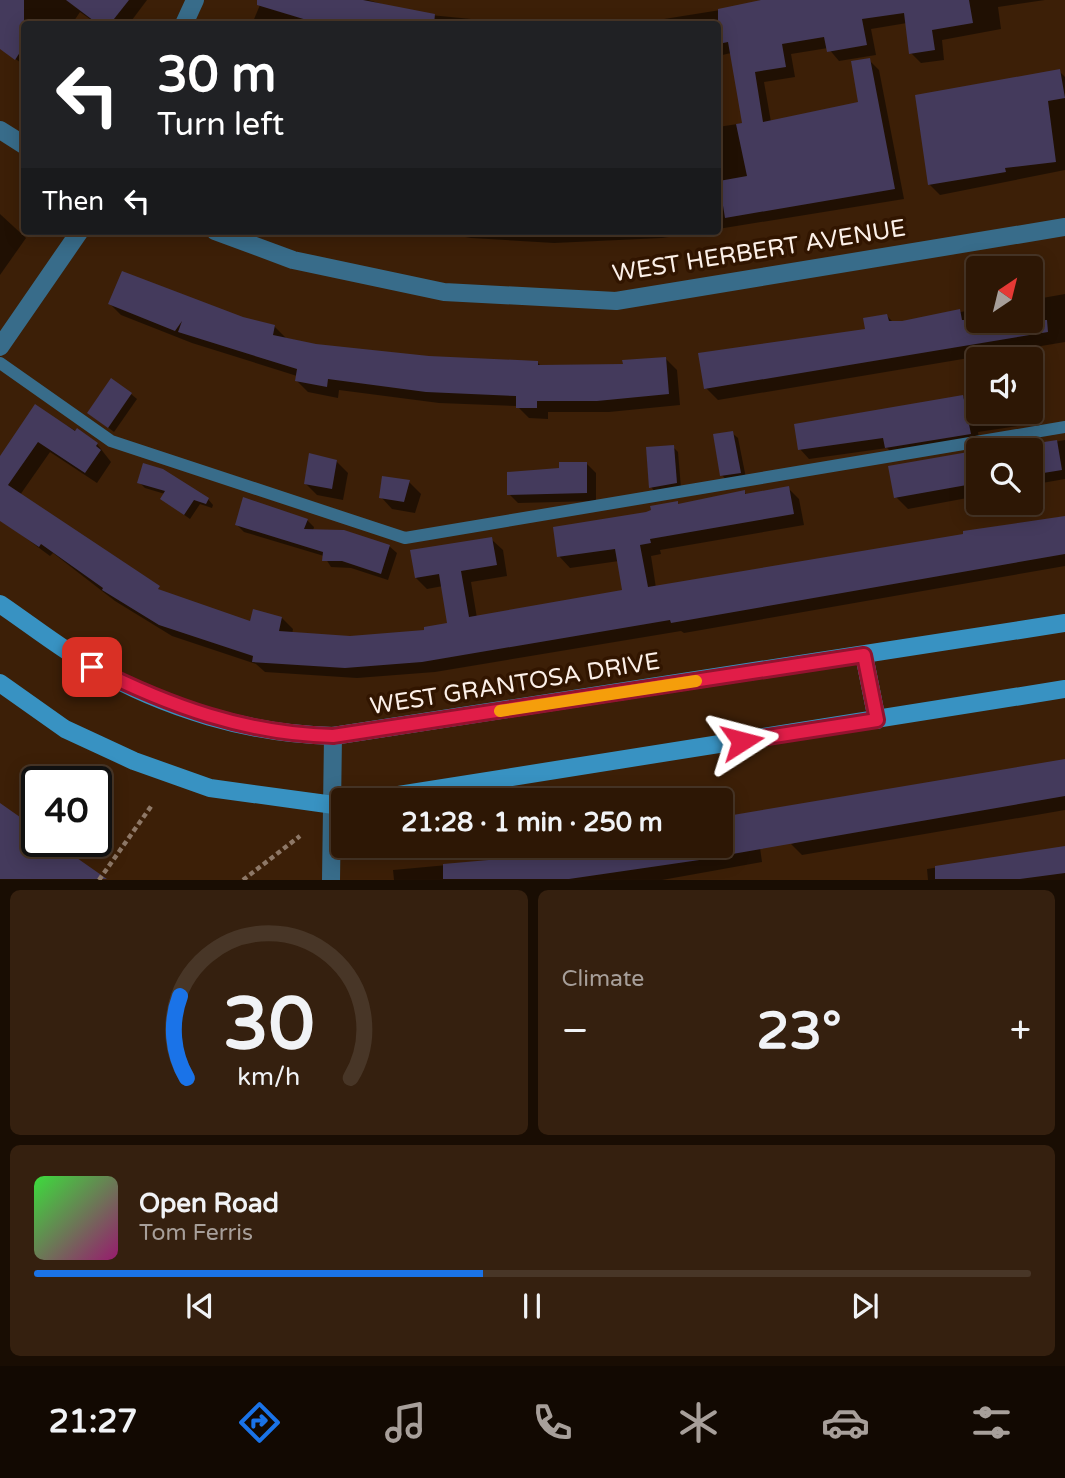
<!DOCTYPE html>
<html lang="en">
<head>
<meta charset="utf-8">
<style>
	body { margin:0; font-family:"Varela Round",sans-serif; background:#35200f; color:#f1f3f6; height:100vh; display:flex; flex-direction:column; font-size:26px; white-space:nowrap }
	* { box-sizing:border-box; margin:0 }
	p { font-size:23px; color:#a79f9a }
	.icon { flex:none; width:38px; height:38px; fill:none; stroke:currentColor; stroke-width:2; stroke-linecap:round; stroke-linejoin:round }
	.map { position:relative; height:880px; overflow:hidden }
	.panel { display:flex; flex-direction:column; gap:10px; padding:10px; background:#190d03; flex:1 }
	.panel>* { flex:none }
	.banner { position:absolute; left:21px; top:21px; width:700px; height:214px; border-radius:7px; box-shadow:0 4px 18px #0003,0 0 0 2px #483627; background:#202124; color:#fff; overflow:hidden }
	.needle { width:46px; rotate:35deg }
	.controls { position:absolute; left:966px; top:256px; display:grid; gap:14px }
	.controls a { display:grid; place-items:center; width:77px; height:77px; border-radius:7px; background:#2d1705; box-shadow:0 4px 18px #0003,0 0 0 2px #483627; font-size:35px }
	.speed { position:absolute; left:21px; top:766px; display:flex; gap:14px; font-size:35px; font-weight:700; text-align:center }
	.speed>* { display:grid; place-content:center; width:91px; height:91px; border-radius:50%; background:#2d1705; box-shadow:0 4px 18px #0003,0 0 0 2px #483627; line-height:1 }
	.speed .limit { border:4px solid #111; border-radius:10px; background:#fff; color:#111 }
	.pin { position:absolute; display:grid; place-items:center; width:60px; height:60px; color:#fff; margin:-30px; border-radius:14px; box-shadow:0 4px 10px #0006 }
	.me { position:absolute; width:77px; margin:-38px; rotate:81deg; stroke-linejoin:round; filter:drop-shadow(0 0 5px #0008) }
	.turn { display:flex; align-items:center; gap:24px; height:147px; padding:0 21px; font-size:32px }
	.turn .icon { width:91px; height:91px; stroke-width:2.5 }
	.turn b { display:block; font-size:49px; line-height:60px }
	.then { display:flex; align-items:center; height:66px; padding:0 21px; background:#0003; gap:14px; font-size:26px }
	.big { font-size:52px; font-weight:700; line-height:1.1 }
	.panel .widget { flex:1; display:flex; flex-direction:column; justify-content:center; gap:10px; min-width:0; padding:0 24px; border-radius:10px; background:#35200f }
	.panel .dial { align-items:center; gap:0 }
	.dial svg { height:182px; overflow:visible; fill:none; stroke:#483627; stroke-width:7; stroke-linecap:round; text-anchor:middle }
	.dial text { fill:#f1f3f6; stroke:none }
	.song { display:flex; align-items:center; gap:21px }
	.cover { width:84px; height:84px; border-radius:10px; background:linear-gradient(135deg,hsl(120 70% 55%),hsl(320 70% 35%)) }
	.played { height:7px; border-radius:4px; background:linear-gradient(90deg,#1a73e8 45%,#483627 45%) }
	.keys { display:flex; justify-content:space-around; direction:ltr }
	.heat { display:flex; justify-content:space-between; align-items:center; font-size:38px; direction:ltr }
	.panel .tiles { flex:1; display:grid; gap:10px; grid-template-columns:1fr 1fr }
	.widget:last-child { grid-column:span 2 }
	.trip { position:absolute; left:331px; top:788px; width:402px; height:70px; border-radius:7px; background:#2d1705; box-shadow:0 4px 18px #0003,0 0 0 2px #483627; font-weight:700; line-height:70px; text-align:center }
	.tabs { display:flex; height:112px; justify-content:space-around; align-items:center; background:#120902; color:#a79f9a }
	.tabs .icon { width:49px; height:49px }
	.tabs .on { color:#1a73e8 }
	.tabs b { font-size:32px; color:#f1f3f6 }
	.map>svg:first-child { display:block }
	.shadow { fill:#0007 }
	.building { fill:#443a5c }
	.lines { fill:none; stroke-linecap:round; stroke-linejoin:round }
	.path { stroke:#8e7867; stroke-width:4.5; stroke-dasharray:5 3.5; stroke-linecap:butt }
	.lane { stroke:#386c8a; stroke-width:12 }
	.street { stroke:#386c8a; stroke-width:18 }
	.secondary { stroke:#3892c2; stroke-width:18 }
	.route-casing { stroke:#92132f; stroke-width:18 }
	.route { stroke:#e11d48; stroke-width:12 }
	.slow { stroke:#f59e0b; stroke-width:12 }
	.labels { text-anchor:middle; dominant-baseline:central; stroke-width:7; stroke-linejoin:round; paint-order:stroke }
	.street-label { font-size:24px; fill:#fcf0e8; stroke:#311500 }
</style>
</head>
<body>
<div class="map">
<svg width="1065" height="880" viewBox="0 0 1065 880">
	<rect width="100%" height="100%" fill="#3c1f07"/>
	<g class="shadow">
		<path d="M0,0H147L129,24H97L80,12L72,24H24V65L0,48Z"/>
		<path d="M262,0H368L399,9L410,20L408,24H252Z"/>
		<path d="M783,0H1045L998,7L1001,29L942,40L944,60L921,63L911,53L907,23L871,29L876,55L839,61L828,48L791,54L795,77L764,82L771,122L860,104L869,60L879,70L904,199L718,229V127L744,123L731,53L718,56V24H633Z"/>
		<path d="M430,15L522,24H429Z"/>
		<path d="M1059,71L1065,77V170L940,195L929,184Z"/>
		<path d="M0,214L26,238L0,275Z"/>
		<path d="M430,231H707L662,238L554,243L471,238Z"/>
		<path d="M1065,294V342L718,400L706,388L867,330L887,316L893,322H902L978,309V320H1031V300Z"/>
		<path d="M110,304L243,318L274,326L286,338L316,345L429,357L538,363L542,367L625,366L666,359L677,370L680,405L609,412H548V419L529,418L517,406L439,403L339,390L338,398L308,392L296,380L297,376L192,343L121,315Z"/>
		<path d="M131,394L137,399L114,432L89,413Z"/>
		<path d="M1031,394L1038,423L978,432L980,443L896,457L887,448L809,459L800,449L796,425L978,395V411H1031Z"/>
		<path d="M35,406L97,444L111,462L97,483L50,452L20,495L164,593L251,623L282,618L293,629L292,634L350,638L427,632L449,625L443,586L427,589L416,578L491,539L503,550L507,576L471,582L477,618L624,591L619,561L570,568L559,556L646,513L677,503L680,506L744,492L747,495L788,488L799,499L804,525L660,550L661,554L651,556L656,588L1065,518V566L684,633L681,631L435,672L357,678L265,672L256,664L172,636L115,601L53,553L50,556L0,519V459Z"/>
		<path d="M732,433L738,438L746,478L727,481L722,475Z"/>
		<path d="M1065,440V479L1042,483L1033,475L1028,447Z"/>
		<path d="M673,447L678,452L681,488L656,493L651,487Z"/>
		<path d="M974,453L978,458V496L908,509L896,497Z"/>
		<path d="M336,461L348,473L343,500L317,495L306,484Z"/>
		<path d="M587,464L596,473V501L518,503L509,494L561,470Z"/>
		<path d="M139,482L208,499L213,505L212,508L200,504L190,519L162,499L165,494L145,488Z"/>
		<path d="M409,482L421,494L415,513L392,509L381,497Z"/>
		<path d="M307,520L314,527L313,531L389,546L397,553L388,580L351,568L331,567L324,556L244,532L237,525Z"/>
		<path d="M1065,761V810L802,855L791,844Z"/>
		<path d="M0,805L37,842H51L100,880H0Z"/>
		<path d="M721,818L757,826L762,862L662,880H394L393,870L502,860L562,845H721Z"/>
		<path d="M1065,848V880H928L927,869Z"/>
	</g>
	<g class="building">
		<path d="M0,0H24V46L15,60L0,49Z"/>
		<path d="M66,0H129L110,24H98Z"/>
		<path d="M257,0H363L435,14L434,24H320L257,5Z"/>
		<path d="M761,0H969L973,23L932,30L935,50L909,54L904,13L862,19L867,45L827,52L824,37L782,44L786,67L755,72L763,122L858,102L851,61L870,58L895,189L725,218L719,181L747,176L736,124L742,123L728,42L718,44V9Z"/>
		<path d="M1060,69L1065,98L1048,101L1056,162L1005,168L1006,172L928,185L915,95Z"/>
		<path d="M122,271L243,317L275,325L273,335L316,344L429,356L538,361V365L623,364L622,360L666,357L669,394L597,401H537V408H516V396L426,392L328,379L327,387L295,381L297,369L178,332L182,321L175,331L108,304Z"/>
		<path d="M960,309L962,320H1047L1048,332L704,389L698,353L865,329L863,318L887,314L889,321H902Z"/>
		<path d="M111,378L132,393L108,428L87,413Z"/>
		<path d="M963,395L971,434L885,448L883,438L798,450L794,424Z"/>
		<path d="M35,404L75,431L77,428L98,443L96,446L101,450L85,473L38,442L8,485L160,586L158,589L250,621L253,609L282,617L279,631L350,636L424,630V627L447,623L439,574L415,578L410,550L492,537L497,565L461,571L469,617L622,590L615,549L557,557L553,527L646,512L651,510L650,506L678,501V504L745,490V494L789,486L794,514L650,539L651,543L640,545L648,587L963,534V531L1065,516V554L671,623L670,620L422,662L345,668L252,662L253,656L159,625L102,590L103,588L41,544L39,547L0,521V456Z"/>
		<path d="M733,431L741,473L720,476L713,434Z"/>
		<path d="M1057,440L1062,470L1031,475V444Z"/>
		<path d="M674,445L677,483L649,488L646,447Z"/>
		<path d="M974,451L978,483L894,498L888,466Z"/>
		<path d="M309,453L337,460L332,489L304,484Z"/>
		<path d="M559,462H587V493L507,495V472L559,468Z"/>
		<path d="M143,463L163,469L209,498L206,504L194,500L184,515L160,499L165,491L137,483Z"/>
		<path d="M382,476L410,480L404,502L379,498Z"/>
		<path d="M243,497L308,519L304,529L344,530L390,545L381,574L342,561H322L323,552L235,525Z"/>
		<path d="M1065,759V796L721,856V817Z"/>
		<path d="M0,803L37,829V842H54L107,879H0Z"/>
		<path d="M552,845H719L720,857L569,879H443V864L500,859L499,854Z"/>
		<path d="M1065,846V873L1020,879H935V866Z"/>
	</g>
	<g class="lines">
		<g class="path">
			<path d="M99,880L152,805"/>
			<path d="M243,880L300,836"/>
		</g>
		<path class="lane" d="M0,363L111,441L405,538L1065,427"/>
		<g class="street">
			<path d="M184,24L195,0"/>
			<path d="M0,130L24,145"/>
			<path d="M215,231L293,260L444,292L616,301L1065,227"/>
			<path d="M0,347L80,231"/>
			<path d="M331,880L333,736"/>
		</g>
		<g class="secondary">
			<path d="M0,604C31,625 61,649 93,667C165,709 250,734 333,736L1065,623"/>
			<path d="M864,655L877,720"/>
			<path d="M0,683L65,729L134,761L210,788L334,805L343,803"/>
			<path d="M367,800L1065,689"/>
		</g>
	</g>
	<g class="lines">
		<g class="route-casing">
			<path id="route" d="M92,667C169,706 246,734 333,736L864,655L877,720L742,741"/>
		</g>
		<use href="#route" class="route"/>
		<path class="slow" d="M500,711L696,681"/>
	</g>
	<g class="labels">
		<g class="street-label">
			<text transform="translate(759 251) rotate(-9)">WEST HERBERT AVENUE</text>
			<text transform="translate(515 684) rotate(-9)">WEST GRANTOSA DRIVE</text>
		</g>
	</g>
</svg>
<div class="controls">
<a><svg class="needle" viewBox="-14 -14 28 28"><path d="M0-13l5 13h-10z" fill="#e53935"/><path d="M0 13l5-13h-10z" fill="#a79f9a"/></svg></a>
<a><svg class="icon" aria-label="sound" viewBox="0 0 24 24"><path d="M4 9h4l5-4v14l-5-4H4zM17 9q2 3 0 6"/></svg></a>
<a><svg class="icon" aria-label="search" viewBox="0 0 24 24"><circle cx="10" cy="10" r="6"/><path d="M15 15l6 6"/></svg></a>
</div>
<div class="speed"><div class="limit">40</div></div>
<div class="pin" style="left:92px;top:667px;background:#d93025"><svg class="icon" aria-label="arrive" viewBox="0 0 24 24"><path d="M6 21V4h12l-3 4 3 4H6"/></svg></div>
<svg class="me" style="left:742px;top:741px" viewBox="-20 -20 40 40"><path d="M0-17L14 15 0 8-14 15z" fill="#e11d48" stroke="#fff" stroke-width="4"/></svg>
<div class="trip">21:28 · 1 min · 250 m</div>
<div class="banner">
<div class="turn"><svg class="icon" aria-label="left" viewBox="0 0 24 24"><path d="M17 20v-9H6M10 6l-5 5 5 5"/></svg><div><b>30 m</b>Turn left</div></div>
<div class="then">Then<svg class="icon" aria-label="left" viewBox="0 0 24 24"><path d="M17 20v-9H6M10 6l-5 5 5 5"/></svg></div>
</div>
</div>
<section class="panel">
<div class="tiles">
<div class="widget dial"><svg viewBox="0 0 100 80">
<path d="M14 69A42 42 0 1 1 86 69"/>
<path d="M14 69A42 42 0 0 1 11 33" stroke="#1a73e8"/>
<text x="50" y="56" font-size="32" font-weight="700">30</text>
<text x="50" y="72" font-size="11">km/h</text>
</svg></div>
<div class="widget"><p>Climate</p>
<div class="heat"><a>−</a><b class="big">23°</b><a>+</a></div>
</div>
<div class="widget">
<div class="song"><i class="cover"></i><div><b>Open Road</b><p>Tom Ferris</p></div></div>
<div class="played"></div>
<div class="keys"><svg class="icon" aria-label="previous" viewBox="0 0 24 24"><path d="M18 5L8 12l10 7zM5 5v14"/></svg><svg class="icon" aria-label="pause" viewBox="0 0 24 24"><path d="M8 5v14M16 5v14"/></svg><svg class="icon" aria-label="next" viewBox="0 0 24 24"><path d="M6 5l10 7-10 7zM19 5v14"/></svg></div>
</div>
</div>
</section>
<nav class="tabs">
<b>21:27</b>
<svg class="icon on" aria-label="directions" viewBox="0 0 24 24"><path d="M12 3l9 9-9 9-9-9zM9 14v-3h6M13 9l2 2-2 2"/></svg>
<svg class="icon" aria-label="music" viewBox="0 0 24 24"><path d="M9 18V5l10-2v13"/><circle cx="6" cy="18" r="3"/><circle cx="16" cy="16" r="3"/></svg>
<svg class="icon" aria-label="phone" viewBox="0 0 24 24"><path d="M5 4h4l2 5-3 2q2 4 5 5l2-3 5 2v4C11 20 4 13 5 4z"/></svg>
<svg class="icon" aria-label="climate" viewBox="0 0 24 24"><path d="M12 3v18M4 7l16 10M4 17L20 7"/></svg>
<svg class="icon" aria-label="car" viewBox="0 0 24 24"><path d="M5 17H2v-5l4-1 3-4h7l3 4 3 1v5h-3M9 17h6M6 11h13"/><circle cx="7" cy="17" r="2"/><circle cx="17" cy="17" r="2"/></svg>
<svg class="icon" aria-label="filters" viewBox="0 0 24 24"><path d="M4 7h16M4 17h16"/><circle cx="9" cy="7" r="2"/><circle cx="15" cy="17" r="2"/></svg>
</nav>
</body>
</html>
